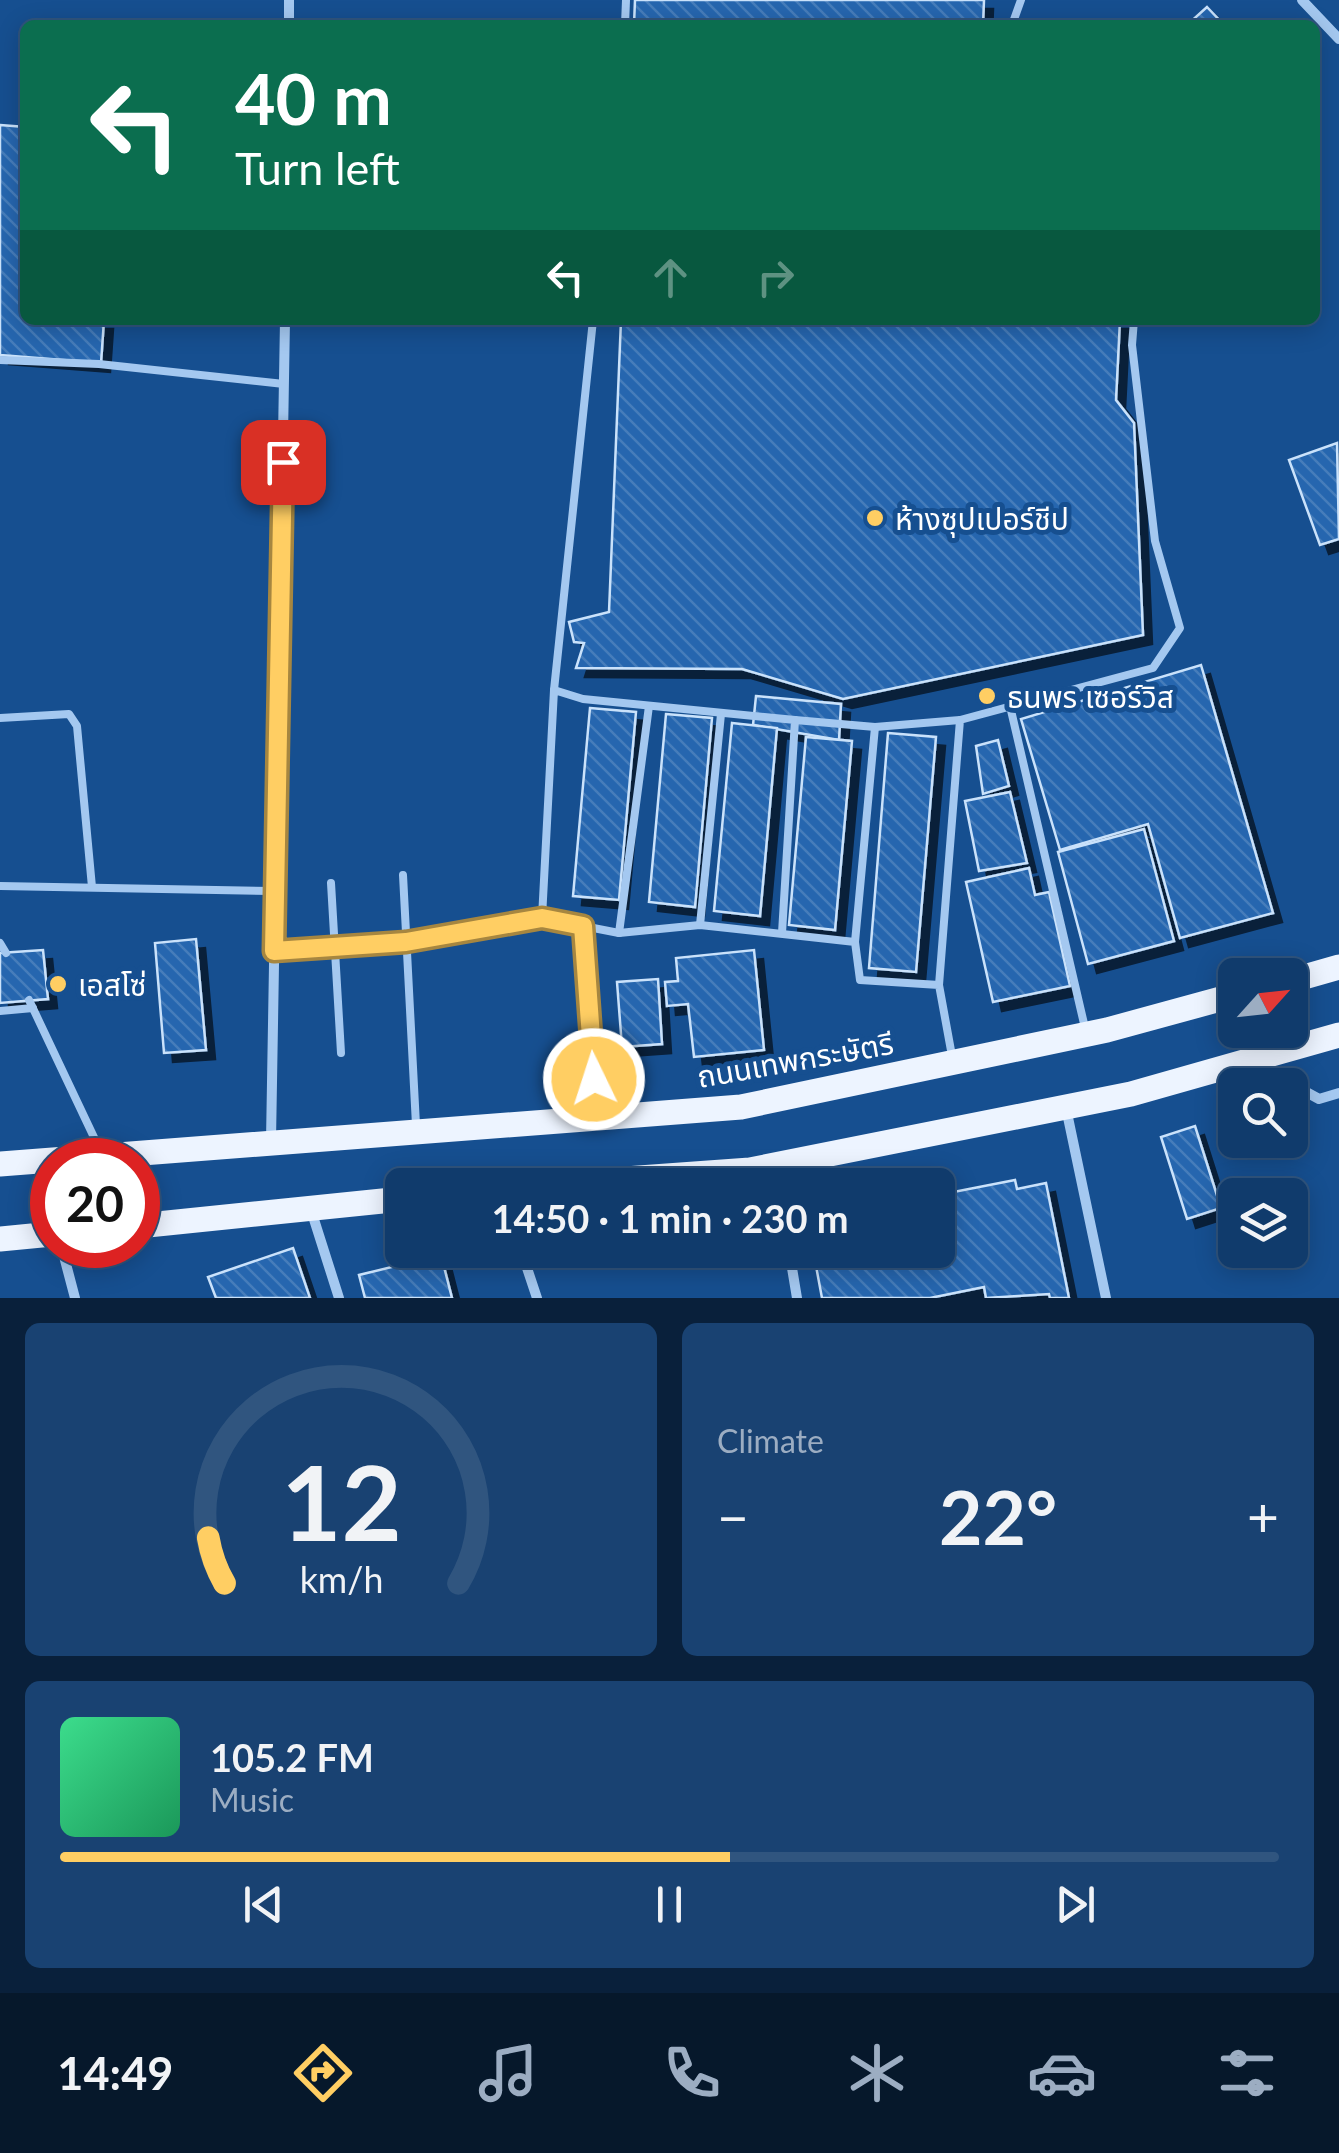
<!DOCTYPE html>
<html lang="en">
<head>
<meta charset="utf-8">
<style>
	body { margin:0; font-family:Lato,"Noto Sans Thai",sans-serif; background:#194272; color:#f1f3f6; height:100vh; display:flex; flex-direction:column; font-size:38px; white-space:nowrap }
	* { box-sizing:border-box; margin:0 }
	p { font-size:32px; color:#9cadc2 }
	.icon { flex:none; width:55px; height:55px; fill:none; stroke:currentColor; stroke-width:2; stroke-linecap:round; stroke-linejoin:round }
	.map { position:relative; height:1298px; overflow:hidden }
	.details { display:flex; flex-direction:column; gap:25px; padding:25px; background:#09203b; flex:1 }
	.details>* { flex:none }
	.guide { position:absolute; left:20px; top:20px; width:1300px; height:305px; border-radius:15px; box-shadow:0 5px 25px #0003,0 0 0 2px #30557f; background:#0b6e4f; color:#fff; overflow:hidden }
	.needle { width:65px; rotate:63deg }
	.controls { position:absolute; left:1218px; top:958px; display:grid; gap:20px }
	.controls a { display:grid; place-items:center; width:90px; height:90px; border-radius:15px; background:#103b6c; box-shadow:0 5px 25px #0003,0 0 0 2px #30557f; font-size:50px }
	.speed { position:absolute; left:30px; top:1138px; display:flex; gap:20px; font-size:50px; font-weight:700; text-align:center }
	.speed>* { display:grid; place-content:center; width:130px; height:130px; border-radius:50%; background:#103b6c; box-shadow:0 5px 25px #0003,0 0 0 2px #30557f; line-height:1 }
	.speed .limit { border:15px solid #d22; background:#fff; color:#111 }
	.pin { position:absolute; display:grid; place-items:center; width:85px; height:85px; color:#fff; margin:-42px; border-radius:20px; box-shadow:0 5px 15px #0006 }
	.me { position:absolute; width:110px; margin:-55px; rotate:356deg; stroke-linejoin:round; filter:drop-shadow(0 0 8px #0008) }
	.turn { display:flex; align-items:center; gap:35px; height:210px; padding:0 50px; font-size:45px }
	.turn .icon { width:130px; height:130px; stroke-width:2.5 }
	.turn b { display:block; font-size:70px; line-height:85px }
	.lanes { display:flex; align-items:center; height:95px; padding:0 50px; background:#0003; justify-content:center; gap:50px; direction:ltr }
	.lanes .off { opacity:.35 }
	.big { font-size:75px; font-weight:700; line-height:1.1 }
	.details .card { flex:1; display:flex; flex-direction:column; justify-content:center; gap:15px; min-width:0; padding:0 35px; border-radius:15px; background:#194272 }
	.details .dial { align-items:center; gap:0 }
	.dial svg { height:260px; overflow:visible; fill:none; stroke:#30557f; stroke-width:7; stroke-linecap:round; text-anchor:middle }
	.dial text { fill:#f1f3f6; stroke:none }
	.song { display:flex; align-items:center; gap:30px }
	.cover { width:120px; height:120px; border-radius:15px; background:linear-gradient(135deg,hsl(150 70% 55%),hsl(150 70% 35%)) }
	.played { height:10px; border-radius:5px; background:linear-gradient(90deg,#ffce63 55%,#30557f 55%) }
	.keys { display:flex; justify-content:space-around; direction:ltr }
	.heat { display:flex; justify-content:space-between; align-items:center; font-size:55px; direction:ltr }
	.details .tiles { flex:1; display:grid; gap:25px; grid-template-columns:1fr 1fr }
	.card:last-child { grid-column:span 2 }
	.trip { position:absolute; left:385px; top:1168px; width:570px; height:100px; border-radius:15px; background:#103b6c; box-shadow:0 5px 25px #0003,0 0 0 2px #30557f; font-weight:700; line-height:100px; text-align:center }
	.menu { display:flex; height:160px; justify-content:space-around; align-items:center; background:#06182b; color:#9cadc2 }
	.menu .icon { width:70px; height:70px }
	.menu .on { color:#ffce63 }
	.menu b { font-size:45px; color:#f1f3f6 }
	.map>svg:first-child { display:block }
	.building { fill:url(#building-back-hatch); stroke:#cae2fb; stroke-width:2.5; filter:url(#shadow) }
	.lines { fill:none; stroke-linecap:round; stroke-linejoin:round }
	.lane { stroke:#a4c8f0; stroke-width:8 }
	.street { stroke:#a4c8f0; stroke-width:10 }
	.primary { stroke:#edf4ff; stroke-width:25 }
	.route-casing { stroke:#a68640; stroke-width:25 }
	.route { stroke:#ffce63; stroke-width:18 }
	.poi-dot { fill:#ffce63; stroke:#164f90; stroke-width:4 }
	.labels { text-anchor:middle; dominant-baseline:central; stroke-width:10; stroke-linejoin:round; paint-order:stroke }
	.poi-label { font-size:30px; fill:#fff; stroke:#164f90; text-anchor:start }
	.street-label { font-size:30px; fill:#fff; stroke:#164f90 }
</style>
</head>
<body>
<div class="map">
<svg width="1339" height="1298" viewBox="0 0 1339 1298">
	<defs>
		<pattern id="building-back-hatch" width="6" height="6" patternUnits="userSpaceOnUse" patternTransform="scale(2.5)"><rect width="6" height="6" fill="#2566af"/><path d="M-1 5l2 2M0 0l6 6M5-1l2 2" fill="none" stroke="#467dbb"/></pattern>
		<filter id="shadow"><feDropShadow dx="9" dy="9" stdDeviation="0" flood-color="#0009"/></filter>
	</defs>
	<rect width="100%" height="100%" fill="#164f90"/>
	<g class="building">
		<path d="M635,0H984L983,25H634Z"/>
		<path d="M1207,7L1224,25H1187Z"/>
		<path d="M0,125L25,127V320H104L101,363L0,355Z"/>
		<path d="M621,320H1120L1116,400L1134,423L1143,635L843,699L742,669L576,668L584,643L574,642L569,622L609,612Z"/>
		<path d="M1337,443L1339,539L1320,545L1289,460Z"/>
		<path d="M1201,665L1273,913L1180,938L1148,824L1060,850L1021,719Z"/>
		<path d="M756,696L841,704L839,740L753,725Z"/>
		<path d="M590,708L636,712L619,900L573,896Z"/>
		<path d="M666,714L712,718L695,907L649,902Z"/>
		<path d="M732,723L777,728L760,916L714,911Z"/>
		<path d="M888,733L936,737L916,972L869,968Z"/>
		<path d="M806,737L852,741L835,930L789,925Z"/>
		<path d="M998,740L1009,786L983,794L976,746Z"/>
		<path d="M1010,792L1027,863L979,871L965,801Z"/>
		<path d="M1144,829L1174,941L1088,964L1058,852Z"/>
		<path d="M1029,868L1035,895L1049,892L1070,986L993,1002L966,882Z"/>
		<path d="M196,939L206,1050L164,1053L155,943Z"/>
		<path d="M43,950L48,999L0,1003V953Z"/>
		<path d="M754,950L764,1050L694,1057L688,1004L667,1006L665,982L678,981L676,958Z"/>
		<path d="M658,979L662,1044L622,1047L617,982Z"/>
		<path d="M1195,1126L1221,1208L1187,1219L1161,1137Z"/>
		<path d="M1015,1180L1017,1189L1046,1183L1069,1298H1050L1049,1294L986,1298L984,1287L930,1298H822L813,1250H938V1195Z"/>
		<path d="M293,1248L310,1298H216L208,1277Z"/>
		<path d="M441,1255L452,1298H365L359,1275Z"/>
	</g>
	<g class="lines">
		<g class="lane">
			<path d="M625,25L626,0"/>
			<path d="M1012,25L1021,0"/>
			<path d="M0,360L99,364L284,384"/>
			<path d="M554,690L593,320"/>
			<path d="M1010,706L1085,1028"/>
			<path d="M0,718L69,714L77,726L92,887"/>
			<path d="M795,720L875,727L960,720"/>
			<path d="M403,875L416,1125"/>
			<path d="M331,883L341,1053"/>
			<path d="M0,886L274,891"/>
			<path d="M542,918L554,690L583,699L795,720L782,933"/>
			<path d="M700,925L721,714"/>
			<path d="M583,926L596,1111"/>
			<path d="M619,933L649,706"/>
			<path d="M855,942L875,727"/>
			<path d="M0,943L6,953"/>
			<path d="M274,951L407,943L542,918L619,933L700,925L855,942L860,980L939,985L952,1056"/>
			<path d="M939,985L960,720L1153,668L1180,628L1155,541L1132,345L1134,320"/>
			<path d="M29,1000L100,1150"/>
			<path d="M0,1011L33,1008"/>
		</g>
		<g class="street">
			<path d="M1302,0L1339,39"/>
			<path d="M289,25V0"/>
			<path d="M1255,1064L1319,1099L1339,1093"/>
			<path d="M1066,1108L1106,1298"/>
			<path d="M271,1141L285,320"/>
			<path d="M774,1166L778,1185"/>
			<path d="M311,1210L339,1298"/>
			<path d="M61,1245L75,1298"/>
			<path d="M521,1250L537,1298"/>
			<path d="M789,1250L797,1298"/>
		</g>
		<g class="primary">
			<path d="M1290,981L1339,967"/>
			<path d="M0,1164L741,1107L1107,1030L1235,995"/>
			<path d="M542,1185L750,1170L1131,1094L1339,1035"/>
			<path d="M138,1226L402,1199"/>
			<path d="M0,1239L52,1234"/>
		</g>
	</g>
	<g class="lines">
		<g class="route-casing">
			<path id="route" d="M283,462L274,951L406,942L542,918L583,926L594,1079"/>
		</g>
		<use href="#route" class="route"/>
	</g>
	<g class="poi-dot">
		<circle cx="875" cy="518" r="10"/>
		<circle cx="987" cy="696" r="10"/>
		<circle cx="58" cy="984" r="10"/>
	</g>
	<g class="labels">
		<g class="poi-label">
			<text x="895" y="518">ห้างซุปเปอร์ชีป</text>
			<text x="1007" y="696">ธนพร เซอร์วิส</text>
			<text x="78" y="984">เอสโซ่</text>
		</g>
		<g class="street-label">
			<text transform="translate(795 1059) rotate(-10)">ถนนเทพกระษัตรี</text>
		</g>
	</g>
</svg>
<div class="controls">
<a><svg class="needle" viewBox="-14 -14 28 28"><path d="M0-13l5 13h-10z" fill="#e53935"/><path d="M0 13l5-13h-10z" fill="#9cadc2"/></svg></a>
<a><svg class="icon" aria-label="search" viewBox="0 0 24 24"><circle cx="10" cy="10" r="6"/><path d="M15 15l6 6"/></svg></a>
<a><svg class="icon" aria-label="layers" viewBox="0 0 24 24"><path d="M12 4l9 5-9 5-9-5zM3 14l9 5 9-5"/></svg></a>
</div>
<div class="speed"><div class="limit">20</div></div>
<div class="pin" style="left:283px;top:462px;background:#d93025"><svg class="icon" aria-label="arrive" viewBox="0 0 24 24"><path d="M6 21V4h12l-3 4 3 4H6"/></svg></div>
<svg class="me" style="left:594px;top:1079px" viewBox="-20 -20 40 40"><circle r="17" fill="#ffce63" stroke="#fff" stroke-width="3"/><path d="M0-11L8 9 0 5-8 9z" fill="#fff"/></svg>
<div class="trip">14:50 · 1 min · 230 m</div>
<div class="guide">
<div class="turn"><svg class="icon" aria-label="left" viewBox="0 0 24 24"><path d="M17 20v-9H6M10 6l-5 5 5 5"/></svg><div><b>40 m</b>Turn left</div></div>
<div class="lanes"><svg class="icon" aria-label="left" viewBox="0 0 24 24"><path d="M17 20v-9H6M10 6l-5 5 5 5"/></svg><svg class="icon off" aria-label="ahead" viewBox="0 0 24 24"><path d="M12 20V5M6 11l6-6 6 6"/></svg><svg class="icon off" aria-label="right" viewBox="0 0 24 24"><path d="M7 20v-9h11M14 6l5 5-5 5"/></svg></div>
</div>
</div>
<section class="details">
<div class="tiles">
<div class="card dial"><svg viewBox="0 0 100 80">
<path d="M14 69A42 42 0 1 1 86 69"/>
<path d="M14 69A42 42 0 0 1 9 55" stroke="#ffce63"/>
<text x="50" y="56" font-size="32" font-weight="700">12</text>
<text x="50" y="72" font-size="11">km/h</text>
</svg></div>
<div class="card"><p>Climate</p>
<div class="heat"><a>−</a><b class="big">22°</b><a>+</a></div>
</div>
<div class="card">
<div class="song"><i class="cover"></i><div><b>105.2 FM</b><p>Music</p></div></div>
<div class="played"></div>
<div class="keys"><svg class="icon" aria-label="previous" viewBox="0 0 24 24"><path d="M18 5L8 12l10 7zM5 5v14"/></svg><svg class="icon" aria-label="pause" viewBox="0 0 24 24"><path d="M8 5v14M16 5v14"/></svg><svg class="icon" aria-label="next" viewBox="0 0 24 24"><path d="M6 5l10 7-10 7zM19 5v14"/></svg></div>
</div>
</div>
</section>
<nav class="menu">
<b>14:49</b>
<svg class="icon on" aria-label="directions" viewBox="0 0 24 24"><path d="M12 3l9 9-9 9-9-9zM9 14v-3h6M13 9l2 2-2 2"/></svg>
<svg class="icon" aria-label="music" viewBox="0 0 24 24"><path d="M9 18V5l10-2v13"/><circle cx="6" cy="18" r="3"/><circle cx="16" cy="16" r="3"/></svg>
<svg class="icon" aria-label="phone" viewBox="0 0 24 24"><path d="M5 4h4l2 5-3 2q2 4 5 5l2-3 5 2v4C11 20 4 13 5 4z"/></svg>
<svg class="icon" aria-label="climate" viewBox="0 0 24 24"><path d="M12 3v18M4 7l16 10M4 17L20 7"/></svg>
<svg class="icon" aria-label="car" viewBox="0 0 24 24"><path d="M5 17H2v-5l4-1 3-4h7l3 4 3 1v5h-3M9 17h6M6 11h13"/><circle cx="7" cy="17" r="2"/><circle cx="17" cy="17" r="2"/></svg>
<svg class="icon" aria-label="filters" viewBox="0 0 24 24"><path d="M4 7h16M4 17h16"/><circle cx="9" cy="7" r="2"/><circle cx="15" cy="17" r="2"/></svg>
</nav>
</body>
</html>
